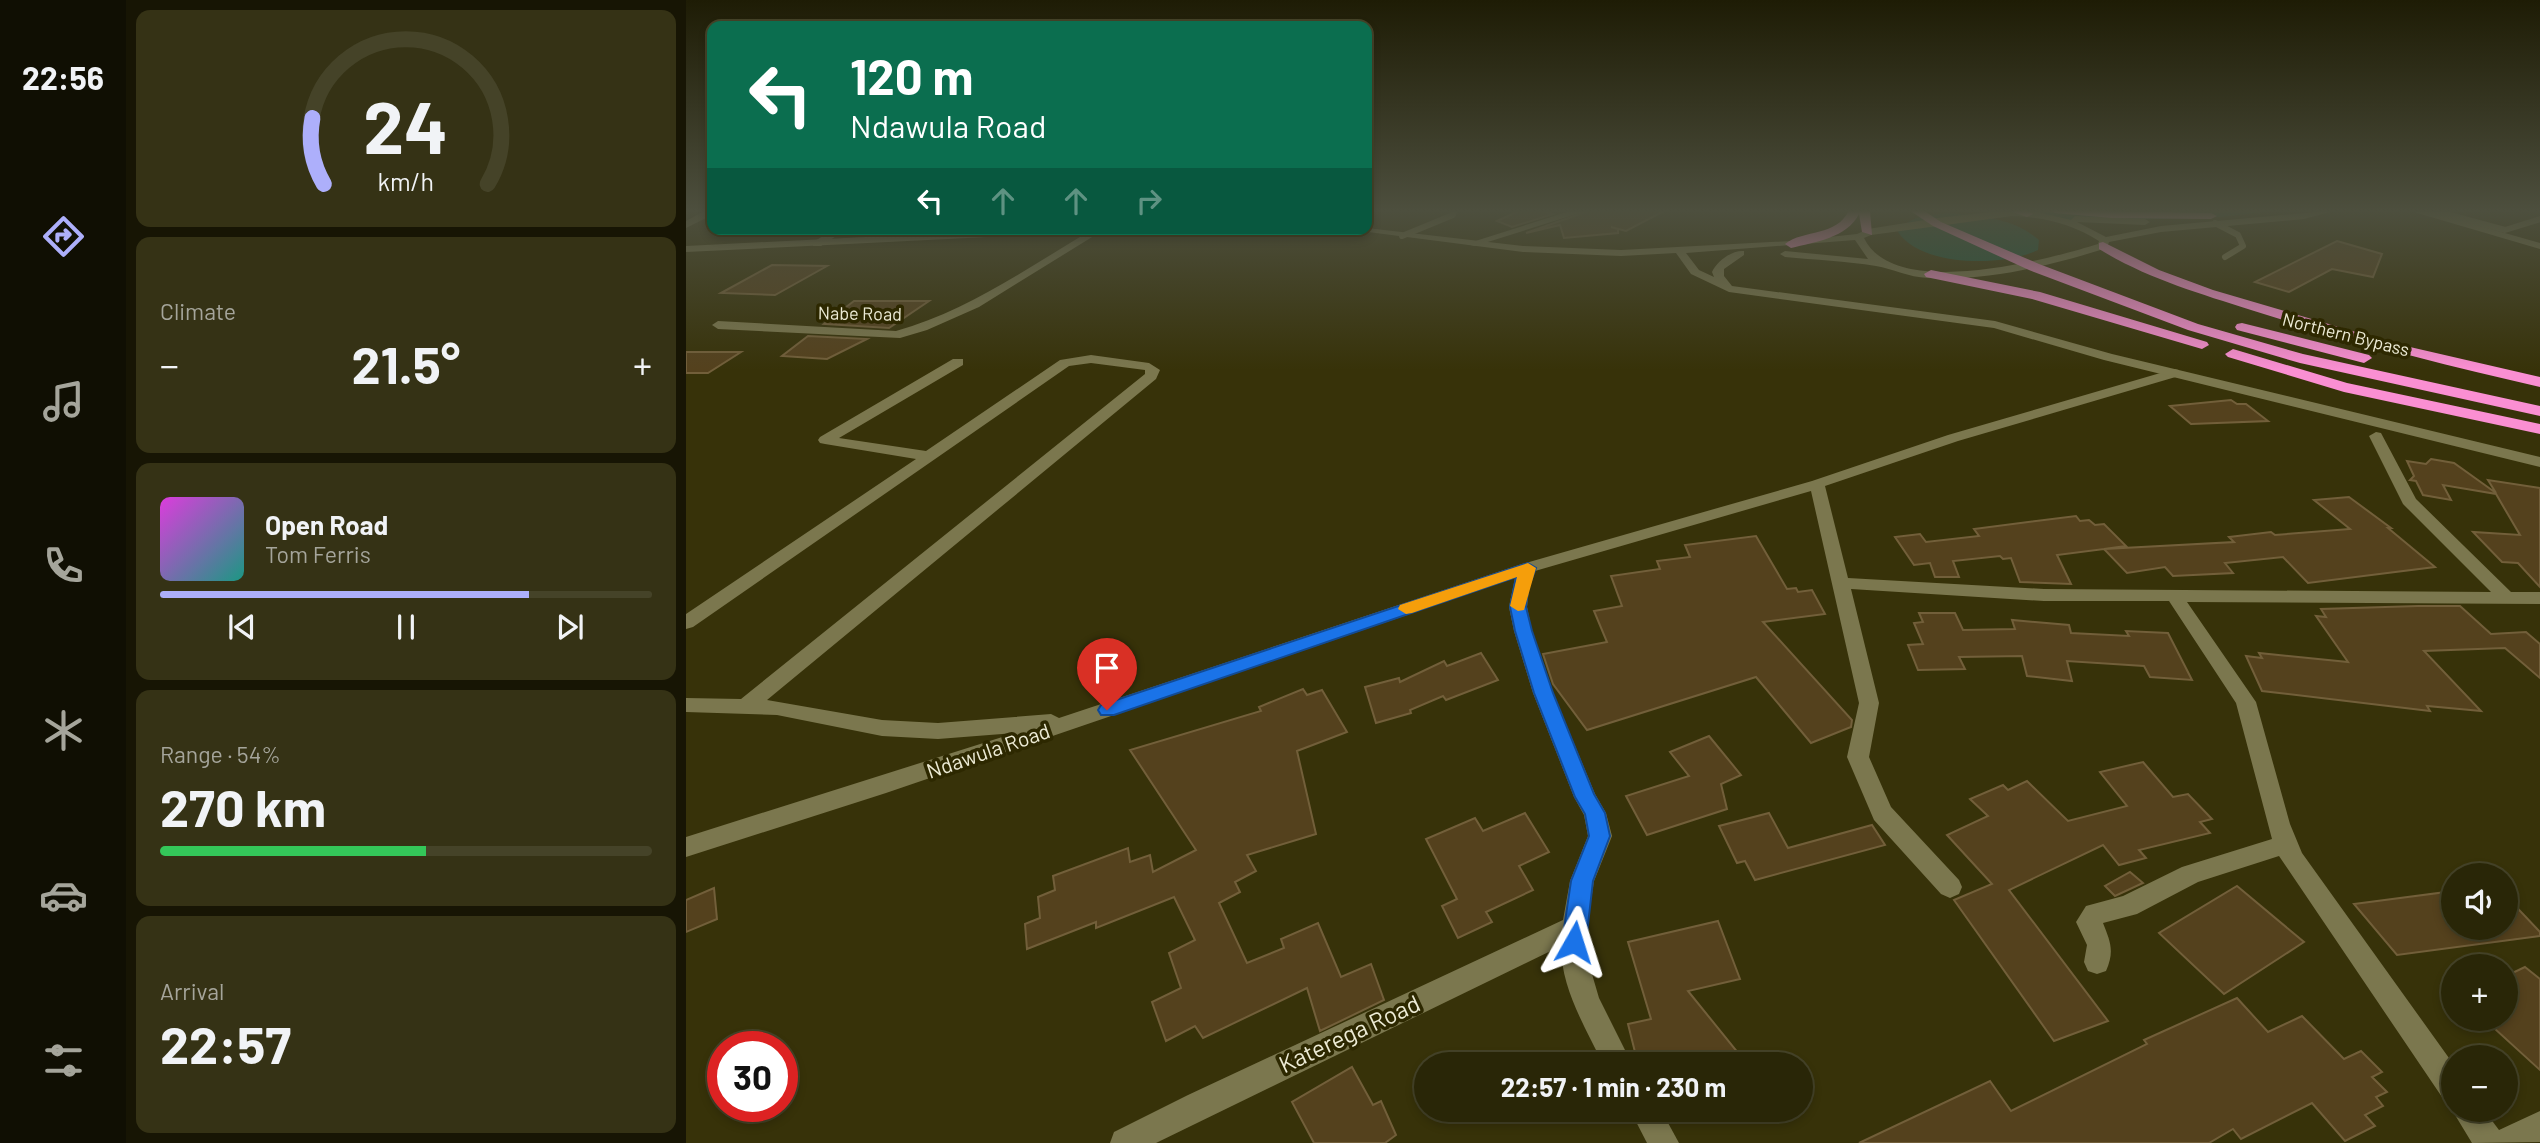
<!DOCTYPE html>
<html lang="en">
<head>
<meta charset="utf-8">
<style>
	body { margin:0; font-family:Barlow,sans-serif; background:#353215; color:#f1f3f6; height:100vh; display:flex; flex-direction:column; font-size:26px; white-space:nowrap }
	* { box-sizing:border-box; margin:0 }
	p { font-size:23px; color:#a5a59b }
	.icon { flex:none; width:38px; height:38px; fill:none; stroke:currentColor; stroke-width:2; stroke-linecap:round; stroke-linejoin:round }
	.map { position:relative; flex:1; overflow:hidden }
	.panel { display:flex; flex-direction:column; gap:10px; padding:10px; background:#171504; width:560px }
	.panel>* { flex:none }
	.guide { position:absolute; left:21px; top:21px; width:665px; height:214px; border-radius:14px; box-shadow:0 4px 10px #0003,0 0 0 2px #454328; background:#0b6e4f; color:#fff; overflow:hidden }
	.controls { position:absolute; left:1755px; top:863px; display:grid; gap:14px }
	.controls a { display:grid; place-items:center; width:77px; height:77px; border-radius:50%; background:#292607; box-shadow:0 4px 10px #0003,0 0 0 2px #454328; font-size:35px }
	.speed { position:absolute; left:21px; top:1031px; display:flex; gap:14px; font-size:35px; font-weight:700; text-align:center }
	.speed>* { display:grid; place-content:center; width:91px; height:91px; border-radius:50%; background:#292607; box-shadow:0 4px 10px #0003,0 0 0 2px #454328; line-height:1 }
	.speed .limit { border:10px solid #d22; background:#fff; color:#111 }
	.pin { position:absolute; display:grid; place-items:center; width:60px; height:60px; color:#fff; margin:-72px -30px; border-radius:50% 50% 50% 0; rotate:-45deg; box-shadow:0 0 7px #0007 }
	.pin .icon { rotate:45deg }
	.me { position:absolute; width:77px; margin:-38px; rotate:6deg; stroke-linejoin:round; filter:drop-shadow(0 0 5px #0008) }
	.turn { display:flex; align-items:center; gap:24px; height:147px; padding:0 28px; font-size:32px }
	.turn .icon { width:91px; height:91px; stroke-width:2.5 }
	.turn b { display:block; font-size:49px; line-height:60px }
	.lanes { display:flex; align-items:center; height:66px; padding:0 28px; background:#0003; justify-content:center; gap:35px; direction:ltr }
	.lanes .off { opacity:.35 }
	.big { font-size:52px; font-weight:700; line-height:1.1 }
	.panel .tile { flex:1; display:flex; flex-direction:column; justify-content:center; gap:10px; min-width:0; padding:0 24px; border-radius:14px; background:#353215 }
	.panel .dial { align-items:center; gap:0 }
	.dial svg { height:182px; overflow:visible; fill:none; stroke:#454328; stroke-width:7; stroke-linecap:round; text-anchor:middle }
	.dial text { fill:#f1f3f6; stroke:none }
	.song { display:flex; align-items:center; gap:21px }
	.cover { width:84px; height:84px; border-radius:10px; background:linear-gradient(135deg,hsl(300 70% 55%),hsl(170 70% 35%)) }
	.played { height:7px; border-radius:4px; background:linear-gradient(90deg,#adaffb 75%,#454328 75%) }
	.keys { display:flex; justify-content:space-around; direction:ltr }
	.heat { display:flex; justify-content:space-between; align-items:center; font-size:38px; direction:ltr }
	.charge { height:10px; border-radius:5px; background:linear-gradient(90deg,#34c759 54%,#454328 0) }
	.trip { position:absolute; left:728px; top:1052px; width:399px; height:70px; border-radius:35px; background:#292607; box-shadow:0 4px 10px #0003,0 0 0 2px #454328; font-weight:700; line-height:70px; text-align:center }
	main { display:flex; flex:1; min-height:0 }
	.menu { display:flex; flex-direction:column; width:126px; justify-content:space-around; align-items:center; background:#100f03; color:#a5a59b }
	.menu .icon { width:49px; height:49px }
	.menu .current { color:#adaffb }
	.menu b { font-size:32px; color:#f1f3f6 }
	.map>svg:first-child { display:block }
	.green { fill:#1b553d }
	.building { fill:#54411d; stroke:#725f3a; stroke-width:2 }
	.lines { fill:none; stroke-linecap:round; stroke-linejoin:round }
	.lane { stroke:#7b774e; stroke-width:6 }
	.street { fill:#7b774e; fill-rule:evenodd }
	.secondary { fill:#7b774e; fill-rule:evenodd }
	.highway { fill:#fa8fd2; fill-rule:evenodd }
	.route { fill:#1a73e8; stroke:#114b97; stroke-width:2 }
	.slow { fill:#f59e0b }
	.labels { text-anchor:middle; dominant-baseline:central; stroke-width:7; stroke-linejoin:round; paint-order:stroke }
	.far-street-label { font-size:18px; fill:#edebd5; stroke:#2d2800 }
	.street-label { font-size:21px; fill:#edebd5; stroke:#2d2800 }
	.near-street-label { font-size:24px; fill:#edebd5; stroke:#2d2800 }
</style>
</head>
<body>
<main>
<nav class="menu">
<b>22:56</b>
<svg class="icon current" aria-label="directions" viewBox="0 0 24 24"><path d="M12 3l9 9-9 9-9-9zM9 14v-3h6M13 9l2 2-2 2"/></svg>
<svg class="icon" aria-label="music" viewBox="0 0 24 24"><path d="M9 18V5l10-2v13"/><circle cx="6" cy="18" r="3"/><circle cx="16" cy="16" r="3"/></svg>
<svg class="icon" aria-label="phone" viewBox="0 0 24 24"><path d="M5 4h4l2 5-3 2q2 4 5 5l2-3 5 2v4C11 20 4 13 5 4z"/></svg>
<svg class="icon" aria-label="climate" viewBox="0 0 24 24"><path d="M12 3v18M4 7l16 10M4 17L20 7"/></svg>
<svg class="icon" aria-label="car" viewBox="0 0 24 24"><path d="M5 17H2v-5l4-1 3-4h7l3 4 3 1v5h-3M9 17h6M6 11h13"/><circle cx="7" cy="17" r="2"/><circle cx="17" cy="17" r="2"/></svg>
<svg class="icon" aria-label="filters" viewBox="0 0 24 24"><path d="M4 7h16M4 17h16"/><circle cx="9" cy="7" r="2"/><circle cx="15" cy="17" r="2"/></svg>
</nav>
<section class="panel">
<div class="tile dial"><svg viewBox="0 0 100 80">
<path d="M14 69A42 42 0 1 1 86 69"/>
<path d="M14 69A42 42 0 0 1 9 40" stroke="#adaffb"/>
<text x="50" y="56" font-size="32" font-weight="700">24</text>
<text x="50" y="72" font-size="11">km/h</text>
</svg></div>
<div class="tile"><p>Climate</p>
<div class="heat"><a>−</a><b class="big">21.5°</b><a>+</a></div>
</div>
<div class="tile">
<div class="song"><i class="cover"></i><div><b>Open Road</b><p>Tom Ferris</p></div></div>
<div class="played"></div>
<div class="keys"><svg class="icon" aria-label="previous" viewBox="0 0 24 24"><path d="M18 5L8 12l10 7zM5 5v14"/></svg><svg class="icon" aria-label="pause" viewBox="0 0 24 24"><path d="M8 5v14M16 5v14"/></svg><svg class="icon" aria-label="next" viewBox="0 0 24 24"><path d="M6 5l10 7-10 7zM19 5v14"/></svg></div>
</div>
<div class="tile"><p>Range · 54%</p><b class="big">270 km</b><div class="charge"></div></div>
<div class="tile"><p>Arrival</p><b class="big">22:57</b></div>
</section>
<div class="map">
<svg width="1854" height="1143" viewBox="0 0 1854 1143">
	<rect width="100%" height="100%" fill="#373209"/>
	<g class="green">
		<path d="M1323,210H1596L1534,217L1376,222Z"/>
		<path d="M1263,213C1295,216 1328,218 1353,240L1352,250C1318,267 1235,267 1212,232C1224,215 1243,215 1263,213Z"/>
	</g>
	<g class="building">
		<path d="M835,210H853L867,214L826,227L811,221Z"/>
		<path d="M905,210H980L940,231L925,227L932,229V233L878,238L874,225L840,233Z"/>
		<path d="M1651,241L1696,254L1687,277L1646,269L1603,292L1569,282Z"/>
		<path d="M86,265L141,266L89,295L35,293Z"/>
		<path d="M168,301H243L203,328L138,324Z"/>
		<path d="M122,336L181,339L141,359L96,356Z"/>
		<path d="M0,352H55L22,373H0Z"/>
		<path d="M1545,400L1551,404H1560L1582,421L1505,424L1484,406Z"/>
		<path d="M1745,459L1768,463L1810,493L1802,480L1854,488V587L1832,563L1816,562L1787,532L1834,535L1810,494L1757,485L1765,500L1737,495L1730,481L1724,480L1728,476L1721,461L1740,464Z"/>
		<path d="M1663,497L1705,528H1702L1749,567L1622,583L1597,557L1539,563L1547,573L1487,576L1479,567L1441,573L1418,549L1371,555L1385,584L1334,582L1325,558L1317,559L1314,556L1267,561L1273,577H1249L1244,563L1228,565L1209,537L1234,534L1240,542L1293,536L1288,529L1390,516L1394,521L1403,520L1409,525L1418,524L1440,546L1418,549L1548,542L1543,537L1585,532L1589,535L1664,529L1628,500Z"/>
		<path d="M1070,536L1101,589L1110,588L1112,592L1126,590L1139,614L1077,622L1166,720L1165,727L1125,743L1070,677L901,730L867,684L857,654L921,642L908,611L936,606L925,576L974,569L971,561L1004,557L999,545Z"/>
		<path d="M1732,606H1774L1805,634L1840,632L1854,644V678L1819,648L1738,651L1795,711L1741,706L1744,711L1576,691L1560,656L1576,658L1573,653L1662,662L1630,616L1640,617L1635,609Z"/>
		<path d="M1233,613H1269L1277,630L1329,629L1326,620L1383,625L1385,633L1443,636L1440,631L1482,633L1506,680L1464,677L1458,666L1381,661L1386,681L1341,676L1336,656L1273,657L1279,669L1232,670L1222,645L1237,644L1228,623L1237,622Z"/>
		<path d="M795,653L812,680L760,700L757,696L724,710L725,713L690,723L679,687L713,678L714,682L758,661L761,666Z"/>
		<path d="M617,689L621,695L636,690L661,732L611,751L630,834L561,855L570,871L549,882L554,892L533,903L561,963L598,948L595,939L632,923L655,977L685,964L698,1000L634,1031L621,988L517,1038L509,1026L480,1041L466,1002L495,988L483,953L509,940L488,897L410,928V922L341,949L339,924L354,918L352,897L369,890L367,876L442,848L444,862L464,855L467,872L510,850L444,750L575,711L573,707Z"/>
		<path d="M1023,736L1055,775L1035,784L1041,809L961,835L940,796L1003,776L984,752Z"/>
		<path d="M1457,762L1487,797L1502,794L1526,819L1514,822L1524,833L1453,850L1460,858L1433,865L1417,845L1323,890L1422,1021L1368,1041L1268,900L1306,884L1261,835L1302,816L1284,799L1317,785L1322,790L1341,781L1382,821L1441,806L1414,772Z"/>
		<path d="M839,813L863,852L833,866L847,890L800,912L806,922L772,938L756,906L771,899L740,839L789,818L797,831Z"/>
		<path d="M1083,813L1102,848L1186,825L1199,845L1069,880L1059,861L1051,863L1033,826Z"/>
		<path d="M1444,872L1457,883L1429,896L1419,886Z"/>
		<path d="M1551,886L1618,942L1538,994L1473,933Z"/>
		<path d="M28,888L31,919L0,932V900Z"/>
		<path d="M1768,891V928H1820V896L1854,932V936L1711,955L1668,904Z"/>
		<path d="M1032,921L1054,979L1002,991L1053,1054L1039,1064H952L942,1024L965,1019L942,942Z"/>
		<path d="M1839,967L1854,979V1070L1797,1018H1820V976Z"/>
		<path d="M1551,998L1582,1032L1616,1016L1658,1059L1675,1051L1696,1072L1686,1077L1701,1092L1690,1097L1697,1106L1679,1115L1689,1126L1659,1141L1626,1103L1555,1139L1547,1129L1523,1143H1173L1304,1081L1325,1111L1461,1044L1458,1040Z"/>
		<path d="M666,1067L687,1105L695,1101L710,1135L699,1143H628L606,1102Z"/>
	</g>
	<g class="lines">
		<g class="lane">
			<path d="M1745,210L1819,230L1854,219"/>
			<path d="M1529,223L1552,235L1557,246L1539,257"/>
			<path d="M716,236L767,215L768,210"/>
		</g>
		<g class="street">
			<path d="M20,210H26V215L0,228V221Z"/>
			<path d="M887,210H903L789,246L780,244Z"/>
			<path d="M1721,210H1738L1854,243V249Z"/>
			<path d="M149,229H161L135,246H127V242Z"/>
			<path d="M407,229H419L293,307L241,330L214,338L32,329L26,325L32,321L210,331C282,311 343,267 407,229Z"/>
			<path d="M405,355L463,363L474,370L470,379L81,700L196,720L252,723L365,714L373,718L836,564L1126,481L1262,435L1488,369L1493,370V376L1272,441L1139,486L1162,578L1358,589L1805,592L1717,504L1683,436L1690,432L1695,433L1730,499L1825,592H1854V604L1501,602L1570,702L1604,824L1616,853L1768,1065V1104L1758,1100L1593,856L1512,882L1451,914L1417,923C1424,941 1429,951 1420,971L1411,974L1402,971L1398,962L1401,945L1390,922L1400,906L1437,896L1496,867L1586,839L1550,703L1483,601H1358L1165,589L1193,703L1183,757L1205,807L1273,880L1276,887L1273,894L1264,898L1255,894L1188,820L1161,757L1173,703L1125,491L849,571L843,589L841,607L846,631L867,693L909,794L920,813L926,836L908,881L901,927V957L913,998L946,1064H917C899,1027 875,988 875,946L470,1143H424L428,1132L502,1095L877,920L884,881L902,836L898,815L888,797L847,693L828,631L823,607L829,578L200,793L0,857V837L329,733L252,739L196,736L91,715L0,712V698L55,699L459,374V370L405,363L383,366L7,627L0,629V614L230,459L139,444L134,443L132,440L134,437L267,359H277V365L153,438L240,451L374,360Z"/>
			<path d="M1768,1107V1110H1798L1813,1130L1854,1111V1142L1786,1143L1766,1110Z"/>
			<path d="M944,1110H975L993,1143H961Z"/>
		</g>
		<g class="secondary">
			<path d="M1324,210L1351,212L1385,220L1389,216L1459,219L1464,222L1459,225L1391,222L1420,237L1475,226L1651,210L1618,219L1475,232L1423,242L1421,248C1363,266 1302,281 1242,278C1222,277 1207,269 1190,266C1160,261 1129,260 1099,257L1094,254L1099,251L1182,259L1169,240L1000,253L1013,270L1028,277L1026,272C1031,261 1046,250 1058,251V255L1038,269V276L1046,286L1309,321L1426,354L1854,457V467L1418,360L1308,328L1043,292L1005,274L990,253L935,256L837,252L659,229L681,228L837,246L935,250L1105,241L1171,234L1182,229L1251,218ZM1326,216C1358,217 1386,224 1413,241L1412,244C1360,260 1208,301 1178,238L1185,235Z"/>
			<path d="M338,229H408L403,232L0,252V246Z"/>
		</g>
		<g class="highway">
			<path d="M1163,210H1184L1186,235L1176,232L1173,214C1161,238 1129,242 1105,248L1099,244C1118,229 1151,237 1163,210Z"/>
			<path d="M1223,210H1237L1255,222L1353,264L1512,324L1617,354L1854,406V416L1614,363L1502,330L1343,270L1247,226Z"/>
			<path d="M1321,210H1340L1347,214L1341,217Z"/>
			<path d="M1364,210L1525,213L1531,216L1525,219L1425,218L1369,213Z"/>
			<path d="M1417,242L1473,270L1527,290L1711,344L1854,377V387C1757,365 1660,340 1565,310C1512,293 1460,278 1413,249V243Z"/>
			<path d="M1245,270L1354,292L1521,342L1523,345L1516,349L1346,299L1240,277L1238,274Z"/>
			<path d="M1556,323L1683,355L1686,358L1678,363L1551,330L1549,327L1551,324Z"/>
			<path d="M1547,349L1661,383L1854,424V434L1658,392L1542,357L1539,354Z"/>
		</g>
	</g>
	<linearGradient id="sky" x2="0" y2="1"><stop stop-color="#1e1c05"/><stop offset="0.57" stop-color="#4d4f3e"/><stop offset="1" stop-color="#4d4f3e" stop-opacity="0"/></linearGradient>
	<rect width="1854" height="370" fill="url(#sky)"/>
	<path class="route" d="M842,563L850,568L842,589L840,607L846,631L867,693L908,794L919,813L924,836L907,881L900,942L896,950L888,953L880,950L876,942L885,881L903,836L899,814L889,797L848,693L829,631L824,607L830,577L428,715H415L412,710L415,705Z"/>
	<path class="slow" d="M842,563L850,568L838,610L832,611L824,606L831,577L726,613L720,614L712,609L714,605Z"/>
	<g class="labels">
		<g class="far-street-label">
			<text transform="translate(174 313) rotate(1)">Nabe Road</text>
			<text transform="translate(1660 334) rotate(14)">Northern Bypass</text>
		</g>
		<g class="street-label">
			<text transform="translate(302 750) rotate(-19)">Ndawula Road</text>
		</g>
		<g class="near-street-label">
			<text transform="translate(663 1033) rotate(-25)">Katerega Road</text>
		</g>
	</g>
</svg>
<div class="controls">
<a><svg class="icon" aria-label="sound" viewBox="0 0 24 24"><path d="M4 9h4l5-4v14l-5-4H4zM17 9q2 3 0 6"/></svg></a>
<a>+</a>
<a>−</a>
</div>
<div class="speed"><div class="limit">30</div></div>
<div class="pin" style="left:421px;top:710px;background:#d93025"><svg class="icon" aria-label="arrive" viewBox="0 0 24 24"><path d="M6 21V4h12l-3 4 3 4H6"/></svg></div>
<svg class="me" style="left:888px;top:942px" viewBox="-20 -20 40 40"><path d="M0-17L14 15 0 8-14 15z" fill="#1a73e8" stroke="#fff" stroke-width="4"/></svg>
<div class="trip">22:57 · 1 min · 230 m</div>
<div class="guide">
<div class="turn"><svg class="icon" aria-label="left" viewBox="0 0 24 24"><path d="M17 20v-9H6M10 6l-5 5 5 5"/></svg><div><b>120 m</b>Ndawula Road</div></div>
<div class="lanes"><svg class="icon" aria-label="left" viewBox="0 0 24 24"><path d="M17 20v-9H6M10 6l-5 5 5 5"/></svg><svg class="icon off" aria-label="ahead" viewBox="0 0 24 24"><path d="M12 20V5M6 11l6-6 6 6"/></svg><svg class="icon off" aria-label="ahead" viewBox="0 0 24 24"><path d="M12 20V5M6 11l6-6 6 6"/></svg><svg class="icon off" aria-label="right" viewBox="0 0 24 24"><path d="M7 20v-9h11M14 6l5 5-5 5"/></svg></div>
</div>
</div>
</main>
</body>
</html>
